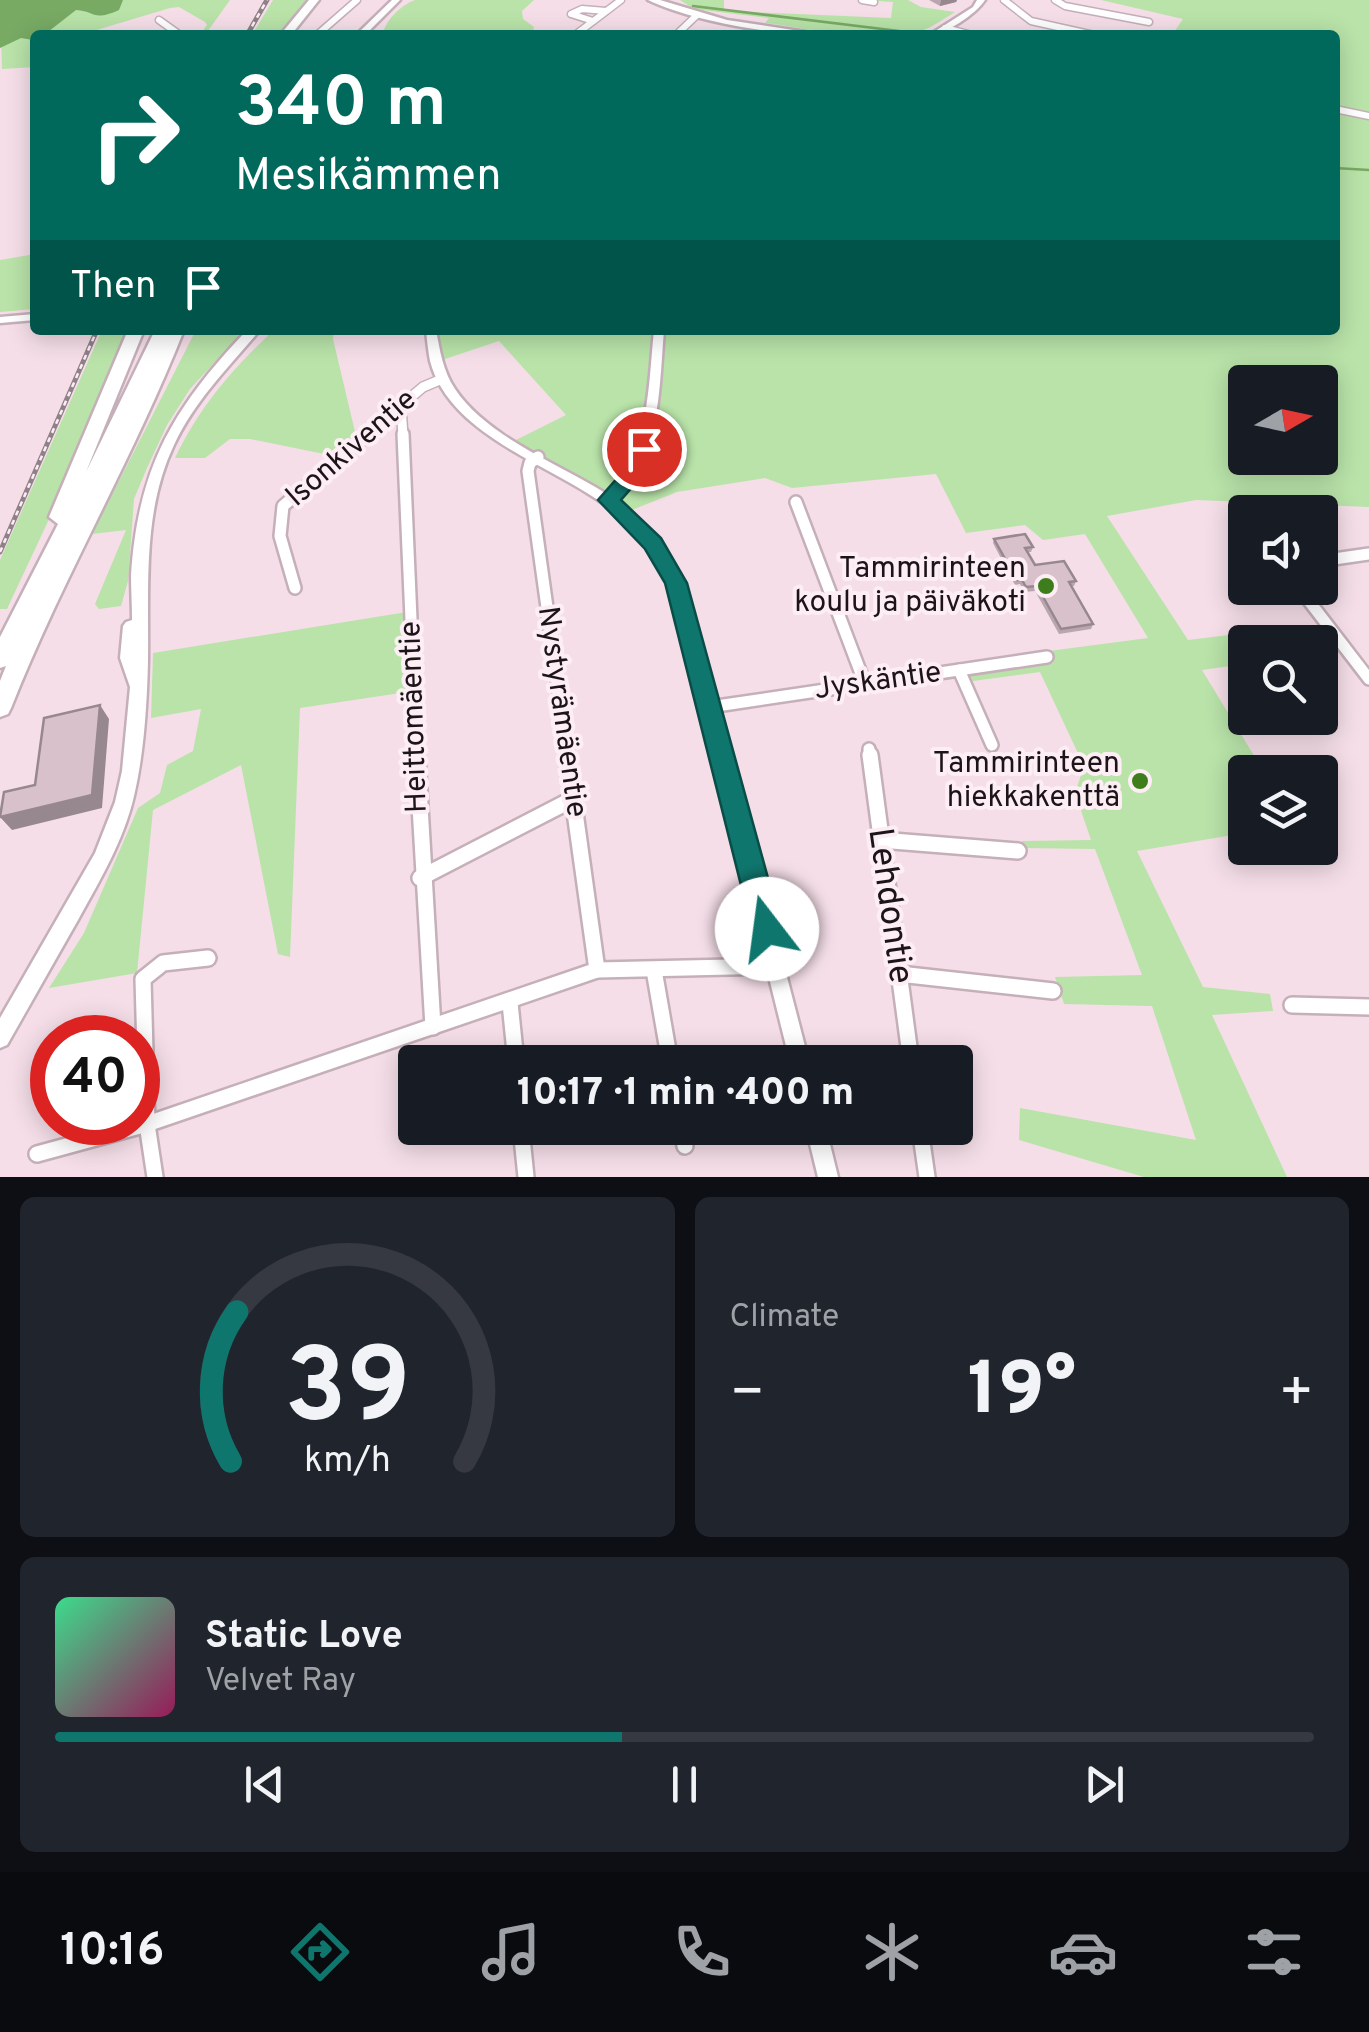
<!DOCTYPE html>
<html lang="en">
<head>
<meta charset="utf-8">
<style>
	body { margin:0; font-family:Overpass,sans-serif; background:#20242c; color:#f1f3f6; height:100vh; display:flex; flex-direction:column; font-size:38px; white-space:nowrap }
	* { box-sizing:border-box; margin:0 }
	p { font-size:32px; color:#9ea1a6 }
	.icon { flex:none; width:55px; height:55px; fill:none; stroke:currentColor; stroke-width:2; stroke-linecap:round; stroke-linejoin:round }
	.map { position:relative; height:1177px; overflow:hidden }
	.drawer { display:flex; flex-direction:column; gap:20px; padding:20px; background:#0d0f14; flex:1 }
	.drawer>* { flex:none }
	.hud { position:absolute; left:30px; top:30px; width:1310px; height:305px; border-radius:10px; box-shadow:0 5px 25px #0003; background:#00695c; color:#fff; overflow:hidden }
	.needle { width:65px; rotate:81deg }
	.tools { position:absolute; left:1228px; top:365px; display:grid; gap:20px }
	.tools a { display:grid; place-items:center; width:110px; height:110px; border-radius:10px; background:#171b24; box-shadow:0 5px 25px #0003; font-size:50px }
	.speed { position:absolute; left:30px; top:1015px; display:flex; gap:20px; font-size:50px; font-weight:700; text-align:center }
	.speed>* { display:grid; place-content:center; width:130px; height:130px; border-radius:50%; background:#171b24; box-shadow:0 5px 25px #0003; line-height:1 }
	.speed .limit { border:15px solid #d22; background:#fff; color:#111 }
	.pin { position:absolute; display:grid; place-items:center; width:85px; height:85px; color:#fff; margin:-42px; border:5px solid #fff; border-radius:50%; box-shadow:0 2px 10px #0007 }
	.me { position:absolute; width:110px; margin:-55px; rotate:345deg; stroke-linejoin:round; filter:drop-shadow(0 0 8px #0008) }
	.turn { display:flex; align-items:center; gap:35px; height:210px; padding:0 40px; font-size:45px }
	.turn .icon { width:130px; height:130px; stroke-width:2.5 }
	.turn b { display:block; font-size:70px; line-height:85px }
	.then { display:flex; align-items:center; height:95px; padding:0 40px; background:#0003; gap:20px; font-size:38px }
	.big { font-size:75px; font-weight:800; line-height:1.1 }
	.drawer .widget { flex:1; display:flex; flex-direction:column; justify-content:center; gap:15px; min-width:0; padding:0 35px; border-radius:15px; background:#20242c }
	.drawer .dial { align-items:center; gap:0 }
	.dial svg { height:260px; overflow:visible; fill:none; stroke:#363941; stroke-width:7; stroke-linecap:round; text-anchor:middle }
	.dial text { fill:#f1f3f6; stroke:none }
	.song { display:flex; align-items:center; gap:30px }
	.cover { width:120px; height:120px; border-radius:15px; background:linear-gradient(135deg,hsl(150 70% 55%),hsl(330 70% 35%)) }
	.played { height:10px; border-radius:5px; background:linear-gradient(90deg,#0f766e 45%,#363941 45%) }
	.keys { display:flex; justify-content:space-around; direction:ltr }
	.heat { display:flex; justify-content:space-between; align-items:center; font-size:55px; direction:ltr }
	.drawer .tiles { flex:1; display:grid; gap:20px; grid-template-columns:1fr 1fr }
	.widget:last-child { grid-column:span 2 }
	.trip { position:absolute; left:398px; top:1045px; width:575px; height:100px; border-radius:10px; background:#171b24; box-shadow:0 5px 25px #0003; font-weight:800; line-height:100px; text-align:center }
	.dock { display:flex; height:160px; justify-content:space-around; align-items:center; background:#090b0e; color:#9ea1a6 }
	.dock .icon { width:70px; height:70px }
	.dock .selected { color:#0f766e }
	.dock b { font-size:45px; color:#f1f3f6 }
	.map>svg:first-child { display:block }
	.green { fill:#b9e3a9; fill-rule:evenodd }
	.water { fill:#78aa64 }
	.lines { fill:none; stroke-linecap:round; stroke-linejoin:round }
	.stream { stroke:#78aa64; stroke-width:2.5 }
	.minor-far3-casing { stroke:#c5afb9; stroke-width:9 }
	.minor-far2-casing { stroke:#c5afb9; stroke-width:12 }
	.minor-far1-casing { stroke:#c5afb9; stroke-width:16 }
	.minor-casing { stroke:#c5afb9; stroke-width:20 }
	.tertiary-casing { stroke:#c5afb9; stroke-width:5 }
	.secondary-casing { stroke:#c5afb9; stroke-width:5 }
	.motorway-casing { stroke:#c5afb9; stroke-width:5 }
	.minor-far3 { stroke:#fff; stroke-width:6 }
	.minor-far2 { stroke:#fff; stroke-width:9 }
	.minor-far1 { stroke:#fff; stroke-width:11 }
	.minor { stroke:#fff; stroke-width:15 }
	.tertiary { fill:#fff; fill-rule:evenodd }
	.secondary { fill:#fff; fill-rule:evenodd }
	.motorway { fill:#fff; fill-rule:evenodd }
	.rail-casing { stroke:#908088; stroke-width:5 }
	.rail { stroke:#fceef4; stroke-width:2.5; stroke-dasharray:5; stroke-linecap:butt }
	.wall { fill:#baa6af }
	.shaded-wall { fill:#97878e }
	.building { fill:#d8c1cb; stroke:#97878e; stroke-width:2.5 }
	.route { fill:#0f766e; stroke:#0a4d48; stroke-width:2.5 }
	.poi-dot { fill:#3e7d1c; stroke:#fceef4; stroke-width:4 }
	.labels { text-anchor:middle; dominant-baseline:central; stroke-width:8; stroke-linejoin:round; paint-order:stroke }
	.street-label { font-size:30px; fill:#1c1418; stroke:#fceef4 }
	.poi-label { font-size:30px; fill:#1c1418; stroke:#fceef4; text-anchor:end }
	.near-street-label { font-size:35px; fill:#1c1418; stroke:#fceef4 }
</style>
</head>
<body>
<div class="map">
<svg width="1369" height="1177" viewBox="0 0 1369 1177">
	<rect width="100%" height="100%" fill="#f5dee8"/>
	<g class="green">
		<path d="M104,0H230L205,35H200L207,25L205,22L179,7L170,8L80,35H35V67L2,69L0,5L54,14Z"/>
		<path d="M273,0H307L278,35H252Z"/>
		<path d="M415,0H534L522,11L523,19L534,27L533,32L521,35L383,32C388,18 401,5 415,0Z"/>
		<path d="M680,0H724V11L891,18L893,2L864,0H908L921,7L955,12C945,18 933,27 921,31C880,46 808,28 765,23L769,18L694,9Z"/>
		<path d="M1101,0H1369V114L1335,107V35H1172L1183,19Z"/>
		<path d="M1335,112L1369,118V507L1196,500L1107,516L1188,640L1312,625L1333,652L1320,654V642H1245V664L1202,670L1264,772H1245V833L1137,851L1203,987L1270,994L1273,1011L1212,1015L1287,1177H1144L1019,1140L1020,1108L1196,1140L1152,1006L1064,1004L1055,977L1142,975L1095,849L1023,848L1022,841L1091,840L1075,793L1084,766L1040,672L973,681L970,676L1053,663L1049,651L1148,638L1085,534L1043,540L1025,525L966,533L936,474L792,488L765,478L677,492L627,512L596,487L514,441L566,415L499,341L439,361L435,330H1335ZM1245,382H1320V458H1245Z"/>
		<path d="M35,254V309L0,312V260Z"/>
		<path d="M102,330H129L102,406L7,609H0V560Z"/>
		<path d="M196,330H235L238,337L190,389L167,425L147,468L134,499L128,581L121,606L99,609L95,604L126,530L92,534Z"/>
		<path d="M274,330H334L333,339L356,436L334,456L250,439H230L205,458H175C200,406 232,369 274,330Z"/>
		<path d="M413,611L414,691L300,708L290,957L278,954L241,765L153,810L137,973L49,988L84,933L138,808L160,793L167,765L193,751L201,709L151,718L153,653Z"/>
	</g>
	<path class="water" d="M0,0H123L119,10C92,22 96,11 76,10L44,35H35L33,40L21,38L0,48Z"/>
	<g class="lines">
		<g class="stream">
			<path d="M693,6L907,32"/>
			<path d="M1335,168L1369,170"/>
		</g>
		<g class="minor-far3-casing">
			<g id="minor-far3">
				<path d="M862,0L874,2"/>
				<path d="M1004,0L1031,21L1094,35"/>
				<path d="M1055,0L1065,6L1149,22"/>
				<path d="M159,20L180,35"/>
				<path d="M593,21L571,14L582,9L606,11"/>
				<path d="M945,28L972,35"/>
				<path d="M317,35L357,0"/>
				<path d="M575,35L621,0"/>
				<path d="M676,35L697,15"/>
				<path d="M1335,109L1369,116"/>
			</g>
		</g>
		<g class="minor-far2-casing">
			<g id="minor-far2">
				<path d="M401,406L403,436"/>
				<path d="M365,436L423,387L442,379"/>
			</g>
		</g>
		<g class="minor-far1-casing">
			<g id="minor-far1">
				<path d="M403,434L417,758"/>
				<path d="M538,457L530,463L528,471L568,758"/>
				<path d="M796,502L865,684"/>
				<path d="M1242,509L1245,514"/>
				<path d="M1320,561L1369,554"/>
				<path d="M295,588L280,536L283,506L368,434"/>
				<path d="M1299,588L1369,679"/>
				<path d="M959,670L992,745"/>
				<path d="M710,707L1047,657"/>
				<path d="M869,749L870,758"/>
			</g>
		</g>
		<g class="minor-casing">
			<g id="minor">
				<path d="M417,755L433,1027"/>
				<path d="M567,755L597,970"/>
				<path d="M870,755L911,1062"/>
				<path d="M880,840L1018,851"/>
				<path d="M420,878L573,799"/>
				<path d="M654,970L670,1062"/>
				<path d="M899,974L1053,991"/>
				<path d="M510,1003L516,1062"/>
				<path d="M1292,1005L1369,1007"/>
				<path d="M521,1128L526,1177"/>
				<path d="M682,1128L685,1146"/>
				<path d="M920,1128L927,1177"/>
				<path d="M37,1154L147,1124L597,970L776,966"/>
				<path d="M155,1177L147,1124L143,979L163,963L208,958"/>
			</g>
		</g>
		<g class="tertiary-casing">
			<g id="tertiary">
				<path d="M648,0H660L727,20L826,35C774,35 695,22 648,0Z"/>
				<path d="M977,0H985C976,14 945,35 929,35L973,7Z"/>
				<path d="M426,330H436C440,351 443,371 455,389C487,437 559,464 607,494C650,450 648,387 654,330H664C659,390 661,454 616,500C652,526 675,562 690,603L809,1062H790L676,603C663,568 646,538 617,514C560,466 451,440 430,361C428,351 427,340 426,330Z"/>
				<path d="M806,1128H826L838,1177H818Z"/>
			</g>
		</g>
		<g class="secondary-casing">
			<g id="secondary">
				<path d="M392,0H400L365,35H356Z"/>
				<path d="M35,314V320L0,323V317Z"/>
				<path d="M247,330H260C229,367 195,400 174,445C142,512 149,588 148,661C147,705 144,753 134,796C124,840 100,880 78,920C54,962 31,1003 7,1045L0,1048V1018L95,853L115,802L122,771L130,687L120,658L123,626L126,622L132,620C132,606 131,589 131,575C138,466 174,407 247,330Z"/>
			</g>
		</g>
		<g class="motorway-casing">
			<g id="motorway">
				<path d="M309,0H319L291,35H280Z"/>
				<path d="M128,330H144L86,472L154,332L184,330C133,459 62,579 11,708L8,714L0,717V681L6,666L0,668V637L58,524L49,517Z"/>
			</g>
		</g>
		<use href="#minor-far3" class="minor-far3"/>
		<use href="#minor-far2" class="minor-far2"/>
		<use href="#minor-far1" class="minor-far1"/>
		<use href="#minor" class="minor"/>
		<use href="#tertiary" class="tertiary"/>
		<use href="#secondary" class="secondary"/>
		<use href="#motorway" class="motorway"/>
		<g class="rail-casing">
			<g id="rail">
				<path d="M247,35L267,0"/>
				<path d="M0,552L97,330"/>
			</g>
		</g>
		<use href="#rail" class="rail"/>
	</g>
	<g class="wall">
		<path d="M929,0H957L956,2L940,6Z"/>
		<path d="M994,539L1033,547L1031,552H1028L1035,565L1076,581L1074,586H1071L1093,624L1091,629L1059,634L1035,591L1024,592L1020,584L1015,585L993,543Z"/>
	</g>
	<g class="shaded-wall">
		<path d="M941,0H957L956,2L940,6Z"/>
		<path d="M100,705L109,719L102,808L12,830L0,817L92,795Z"/>
	</g>
	<g class="building">
		<path d="M1025,534L1033,547L1025,548L1035,565L1064,561L1076,581L1069,582L1093,624L1061,629L1037,586L1026,587L1022,580H1017L994,539Z"/>
		<path d="M100,705L92,795L0,817L4,792L35,785L44,718Z"/>
	</g>
	<path class="route" d="M644,442L654,449L634,485L621,500L661,538L687,583L782,929L777,939L767,943L757,939L752,929L665,583L645,549L598,500L619,476L636,444Z"/>
	<g class="poi-dot">
		<circle cx="1046" cy="586" r="10"/>
		<circle cx="1140" cy="781" r="10"/>
	</g>
	<g class="labels">
		<g class="street-label">
			<text transform="translate(352 449) rotate(-41)">Isonkiventie</text>
			<text transform="translate(878 682) rotate(-8)">Jyskäntie</text>
			<text transform="translate(561 712) rotate(82)">Nystyrämäentie</text>
			<text transform="translate(415 717) rotate(-92)">Heittomäentie</text>
		</g>
		<g class="poi-label">
			<text x="1026" y="569">Tammirinteen<tspan x="1026" dy="34">koulu ja päiväkoti</tspan></text>
			<text x="1120" y="764">Tammirinteen<tspan x="1120" dy="34">hiekkakenttä</tspan></text>
		</g>
		<g class="near-street-label">
			<text transform="translate(889 906) rotate(82)">Lehdontie</text>
		</g>
	</g>
</svg>
<div class="tools">
<a><svg class="needle" viewBox="-14 -14 28 28"><path d="M0-13l5 13h-10z" fill="#e53935"/><path d="M0 13l5-13h-10z" fill="#9ea1a6"/></svg></a>
<a><svg class="icon" aria-label="sound" viewBox="0 0 24 24"><path d="M4 9h4l5-4v14l-5-4H4zM17 9q2 3 0 6"/></svg></a>
<a><svg class="icon" aria-label="search" viewBox="0 0 24 24"><circle cx="10" cy="10" r="6"/><path d="M15 15l6 6"/></svg></a>
<a><svg class="icon" aria-label="layers" viewBox="0 0 24 24"><path d="M12 4l9 5-9 5-9-5zM3 14l9 5 9-5"/></svg></a>
</div>
<div class="speed"><div class="limit">40</div></div>
<div class="pin" style="left:644px;top:449px;background:#d93025"><svg class="icon" aria-label="arrive" viewBox="0 0 24 24"><path d="M6 21V4h12l-3 4 3 4H6"/></svg></div>
<svg class="me" style="left:767px;top:929px" viewBox="-20 -20 40 40"><circle r="19" fill="#fff"/><path d="M0-13L10 11 0 6-10 11z" fill="#0f766e"/></svg>
<div class="trip">10:17 · 1 min · 400 m</div>
<div class="hud">
<div class="turn"><svg class="icon" aria-label="right" viewBox="0 0 24 24"><path d="M7 20v-9h11M14 6l5 5-5 5"/></svg><div><b>340 m</b>Mesikämmen</div></div>
<div class="then">Then<svg class="icon" aria-label="arrive" viewBox="0 0 24 24"><path d="M6 21V4h12l-3 4 3 4H6"/></svg></div>
</div>
</div>
<section class="drawer">
<div class="tiles">
<div class="widget dial"><svg viewBox="0 0 100 80">
<path d="M14 69A42 42 0 1 1 86 69"/>
<path d="M14 69A42 42 0 0 1 16 23" stroke="#0f766e"/>
<text x="50" y="56" font-size="32" font-weight="700">39</text>
<text x="50" y="72" font-size="11">km/h</text>
</svg></div>
<div class="widget"><p>Climate</p>
<div class="heat"><a>−</a><b class="big">19°</b><a>+</a></div>
</div>
<div class="widget">
<div class="song"><i class="cover"></i><div><b>Static Love</b><p>Velvet Ray</p></div></div>
<div class="played"></div>
<div class="keys"><svg class="icon" aria-label="previous" viewBox="0 0 24 24"><path d="M18 5L8 12l10 7zM5 5v14"/></svg><svg class="icon" aria-label="pause" viewBox="0 0 24 24"><path d="M8 5v14M16 5v14"/></svg><svg class="icon" aria-label="next" viewBox="0 0 24 24"><path d="M6 5l10 7-10 7zM19 5v14"/></svg></div>
</div>
</div>
</section>
<nav class="dock">
<b>10:16</b>
<svg class="icon selected" aria-label="directions" viewBox="0 0 24 24"><path d="M12 3l9 9-9 9-9-9zM9 14v-3h6M13 9l2 2-2 2"/></svg>
<svg class="icon" aria-label="music" viewBox="0 0 24 24"><path d="M9 18V5l10-2v13"/><circle cx="6" cy="18" r="3"/><circle cx="16" cy="16" r="3"/></svg>
<svg class="icon" aria-label="phone" viewBox="0 0 24 24"><path d="M5 4h4l2 5-3 2q2 4 5 5l2-3 5 2v4C11 20 4 13 5 4z"/></svg>
<svg class="icon" aria-label="climate" viewBox="0 0 24 24"><path d="M12 3v18M4 7l16 10M4 17L20 7"/></svg>
<svg class="icon" aria-label="car" viewBox="0 0 24 24"><path d="M5 17H2v-5l4-1 3-4h7l3 4 3 1v5h-3M9 17h6M6 11h13"/><circle cx="7" cy="17" r="2"/><circle cx="17" cy="17" r="2"/></svg>
<svg class="icon" aria-label="filters" viewBox="0 0 24 24"><path d="M4 7h16M4 17h16"/><circle cx="9" cy="7" r="2"/><circle cx="15" cy="17" r="2"/></svg>
</nav>
</body>
</html>
